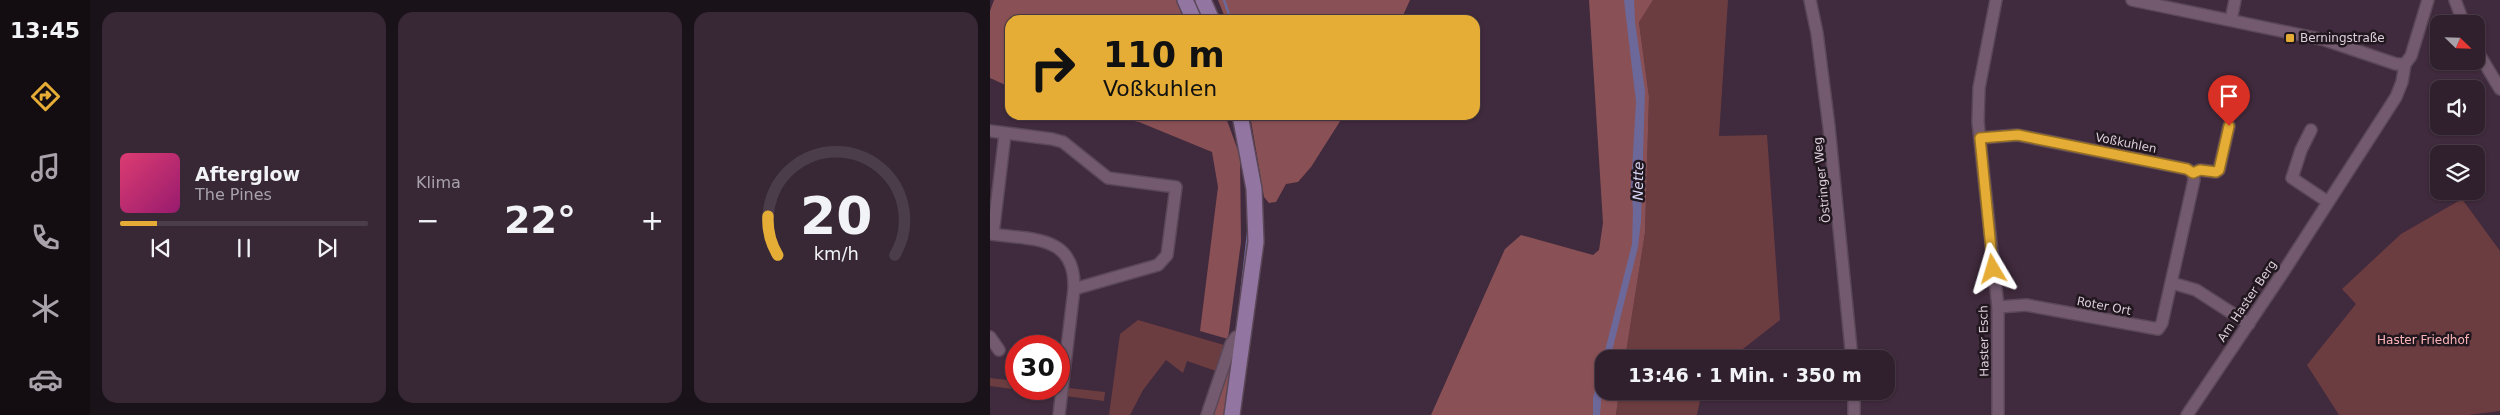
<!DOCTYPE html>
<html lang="de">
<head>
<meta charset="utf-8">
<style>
	body { margin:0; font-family:"DejaVu Sans",sans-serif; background:#382836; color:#f1f3f6; height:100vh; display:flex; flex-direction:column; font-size:19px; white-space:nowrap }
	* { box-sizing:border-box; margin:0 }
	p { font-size:16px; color:#a8a3aa }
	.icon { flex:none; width:28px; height:28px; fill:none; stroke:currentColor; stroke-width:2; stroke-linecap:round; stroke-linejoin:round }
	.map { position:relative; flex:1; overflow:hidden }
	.details { display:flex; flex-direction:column; gap:12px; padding:12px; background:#1a1219; width:900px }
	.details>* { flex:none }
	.hud { position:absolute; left:15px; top:15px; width:475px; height:105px; border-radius:15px; box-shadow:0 1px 4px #0004,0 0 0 1px #4b3e4a; background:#e6ad36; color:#111; overflow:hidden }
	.needle { width:32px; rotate:113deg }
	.controls { position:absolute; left:1440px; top:15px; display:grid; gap:10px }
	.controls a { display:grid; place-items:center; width:55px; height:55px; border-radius:10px; background:#30202e; box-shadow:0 1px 4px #0004,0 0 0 1px #4b3e4a; font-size:25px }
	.speed { position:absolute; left:15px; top:335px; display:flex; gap:10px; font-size:25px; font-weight:700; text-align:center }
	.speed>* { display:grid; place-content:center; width:65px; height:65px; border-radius:50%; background:#30202e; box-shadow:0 1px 4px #0004,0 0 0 1px #4b3e4a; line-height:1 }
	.speed .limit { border:8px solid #d22; background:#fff; color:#111 }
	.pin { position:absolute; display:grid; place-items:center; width:42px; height:42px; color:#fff; margin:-51px -21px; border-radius:50% 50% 50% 0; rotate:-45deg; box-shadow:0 0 5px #0007 }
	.pin .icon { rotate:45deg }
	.me { position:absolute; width:55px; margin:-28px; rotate:353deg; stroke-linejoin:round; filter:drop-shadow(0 0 4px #0008) }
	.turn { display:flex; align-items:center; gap:18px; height:105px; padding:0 15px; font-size:22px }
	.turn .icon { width:65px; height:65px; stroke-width:2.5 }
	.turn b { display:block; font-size:35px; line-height:42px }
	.big { font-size:38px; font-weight:800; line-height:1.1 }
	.details .widget { flex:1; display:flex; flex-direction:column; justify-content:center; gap:8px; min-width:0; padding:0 18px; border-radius:15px; background:#382836 }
	.details .dial { align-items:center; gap:0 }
	.dial svg { height:130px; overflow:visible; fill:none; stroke:#4b3e4a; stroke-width:7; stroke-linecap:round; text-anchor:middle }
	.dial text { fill:#f1f3f6; stroke:none }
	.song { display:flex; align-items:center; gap:15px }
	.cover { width:60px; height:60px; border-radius:8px; background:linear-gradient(135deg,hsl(340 70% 55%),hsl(320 70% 35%)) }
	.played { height:5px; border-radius:2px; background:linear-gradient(90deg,#e6ad36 15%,#4b3e4a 15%) }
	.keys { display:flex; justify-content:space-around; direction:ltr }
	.heat { display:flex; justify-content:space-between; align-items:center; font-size:28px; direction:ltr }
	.details .tiles { flex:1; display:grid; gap:12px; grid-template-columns:repeat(3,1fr) }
	.trip { position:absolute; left:605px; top:350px; width:300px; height:50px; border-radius:15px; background:#30202e; box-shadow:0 1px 4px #0004,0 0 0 1px #4b3e4a; font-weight:800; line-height:50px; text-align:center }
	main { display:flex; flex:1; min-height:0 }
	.menu { display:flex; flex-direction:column; width:90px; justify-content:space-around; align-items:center; background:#130d12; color:#a8a3aa }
	.menu .icon { width:35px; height:35px }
	.menu .on { color:#e6ad36 }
	.menu b { font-size:22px; color:#f1f3f6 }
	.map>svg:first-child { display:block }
	.green { fill:#6c3d40 }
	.forest { fill:#895155 }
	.water { fill:#6d689a }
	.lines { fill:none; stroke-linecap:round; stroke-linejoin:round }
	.stream { stroke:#6d689a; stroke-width:2.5 }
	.minor-casing { stroke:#5a4757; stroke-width:14 }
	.major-casing { stroke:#5a4757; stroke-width:18 }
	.minor { stroke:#735a6f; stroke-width:11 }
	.major { stroke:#9375a1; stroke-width:15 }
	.route-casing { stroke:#967023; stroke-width:12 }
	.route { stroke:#e6ad36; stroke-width:9 }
	.poi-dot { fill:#e6ad36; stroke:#21171f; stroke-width:2 }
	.labels { text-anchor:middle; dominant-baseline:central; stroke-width:5; stroke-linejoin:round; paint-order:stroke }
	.poi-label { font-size:12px; fill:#ddcfdb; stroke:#21171f; text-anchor:start }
	.street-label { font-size:12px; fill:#ddcfdb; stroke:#21171f }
	.park-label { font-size:12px; fill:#ffb6b9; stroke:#21171f }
	.water-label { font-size:14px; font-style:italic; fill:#dddbfa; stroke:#21171f }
</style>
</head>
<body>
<main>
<nav class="menu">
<b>13:45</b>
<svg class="icon on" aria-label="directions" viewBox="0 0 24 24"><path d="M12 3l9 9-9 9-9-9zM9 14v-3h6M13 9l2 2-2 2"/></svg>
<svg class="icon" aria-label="music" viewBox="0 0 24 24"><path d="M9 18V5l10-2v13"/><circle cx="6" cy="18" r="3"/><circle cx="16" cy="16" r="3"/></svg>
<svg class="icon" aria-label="phone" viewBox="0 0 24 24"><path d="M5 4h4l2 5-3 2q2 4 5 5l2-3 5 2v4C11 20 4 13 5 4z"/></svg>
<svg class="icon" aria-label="climate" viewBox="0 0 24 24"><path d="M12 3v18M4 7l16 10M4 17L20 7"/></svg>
<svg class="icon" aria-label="car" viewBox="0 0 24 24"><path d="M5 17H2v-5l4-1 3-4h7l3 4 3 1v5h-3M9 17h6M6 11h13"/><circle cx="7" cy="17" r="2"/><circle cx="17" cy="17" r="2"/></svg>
</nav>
<section class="details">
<div class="tiles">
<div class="widget">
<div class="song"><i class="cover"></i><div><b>Afterglow</b><p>The Pines</p></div></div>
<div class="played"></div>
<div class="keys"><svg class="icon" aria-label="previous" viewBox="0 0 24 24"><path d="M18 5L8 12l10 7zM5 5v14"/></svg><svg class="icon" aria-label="pause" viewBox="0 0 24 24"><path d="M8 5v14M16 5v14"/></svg><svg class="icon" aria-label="next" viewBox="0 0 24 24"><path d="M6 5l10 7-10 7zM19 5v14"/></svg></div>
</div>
<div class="widget"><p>Klima</p>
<div class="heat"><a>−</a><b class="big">22°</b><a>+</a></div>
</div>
<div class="widget dial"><svg viewBox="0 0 100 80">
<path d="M14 69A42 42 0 1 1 86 69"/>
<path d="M14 69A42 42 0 0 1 8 45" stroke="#e6ad36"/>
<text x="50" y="56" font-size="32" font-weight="700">20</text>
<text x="50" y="72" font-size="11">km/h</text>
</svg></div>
</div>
</section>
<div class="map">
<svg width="1510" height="415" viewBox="0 0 1510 415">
	<rect width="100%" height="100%" fill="#402a3d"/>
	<g class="green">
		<path d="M663,0H738L729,136L777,135L790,320L740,359H635L655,233L659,97L649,21Z"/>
		<path d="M1472,199L1510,251V411L1478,415H1349L1317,365L1366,304L1352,289L1411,234Z"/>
		<path d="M148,320L234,345L226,371L197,361L193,373L176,360L153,390L140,415H119L130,334Z"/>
		<path d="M0,378L26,381V389H69V387L115,392L114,401L0,386Z"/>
		<path d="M629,391H712L707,415H626Z"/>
	</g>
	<g class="forest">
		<path d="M4,0H186L194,20H20V87L0,78V11Z"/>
		<path d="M228,0H420L411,20H236Z"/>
		<path d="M599,0H663L649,22L659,97L655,233L635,359H614V391H629L626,415H441L515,249L531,235L603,255L609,250L613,223Z"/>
		<path d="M113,115H235L250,156L251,242L238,339L210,331L228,187L222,152L149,122Z"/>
		<path d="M260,115H354L321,167L308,182L296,184L286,202L279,203L274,197Z"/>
		<path d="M244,349L234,415H221Z"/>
	</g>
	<path class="water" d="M634,0H644L645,22L655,91L651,221L648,247L620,359H614L610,415H603V398L642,244L643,210L641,186L646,102Z"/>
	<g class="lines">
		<g class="stream">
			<path d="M234,0L241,20"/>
			<path d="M251,295L258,233"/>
		</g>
		<g class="minor-casing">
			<g id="minor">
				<path d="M820,0L827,33L839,127L862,359"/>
				<path d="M1006,0L989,88L988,122L1008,307V415"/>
				<path d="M1142,0L1335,40L1406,64H1415"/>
				<path d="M1465,0L1474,24"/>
				<path d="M1241,20L1245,0"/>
				<path d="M1486,49L1510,89"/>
				<path d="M1321,130L1311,150L1302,178L1338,202"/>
				<path d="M0,131L62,139L73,142L118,178L186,187L177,255L168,265L84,289"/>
				<path d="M990,138L1027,135L1197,169L1203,173L1210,170L1226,172L1229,170L1239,126"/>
				<path d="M0,234C41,240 86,234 84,289L69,415"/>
				<path d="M3,234L15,134"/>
				<path d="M1182,283L1206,290L1259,324"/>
				<path d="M1008,307L1036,305L1168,329L1172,323L1204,180L1203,173"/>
				<path d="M0,337L9,350"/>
				<path d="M864,391V415"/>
				<path d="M217,415L241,344L246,337L253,335"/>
				<path d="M1197,415L1292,274L1406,97L1412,82L1415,64L1421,56L1438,0"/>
			</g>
		</g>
		<g class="major-casing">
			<g id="major">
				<path d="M195,0L204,20"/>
				<path d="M213,0L222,20"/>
				<path d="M242,415L266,242L264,189L250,115"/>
			</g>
		</g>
		<use href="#minor" class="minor"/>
		<use href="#major" class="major"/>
	</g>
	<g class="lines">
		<g class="route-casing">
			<path id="route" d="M1003,269L990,138L1028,135L1197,169L1203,173L1210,170L1226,172L1229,170L1239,126"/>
		</g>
		<use href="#route" class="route"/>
	</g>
	<rect class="poi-dot" x="1295" y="33" width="10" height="10" rx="2.5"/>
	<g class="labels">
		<g class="poi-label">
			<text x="1310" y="38">Berningstraße</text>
		</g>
		<g class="street-label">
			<text transform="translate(1136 143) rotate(11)">Voßkuhlen</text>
			<text transform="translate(832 180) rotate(-96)">Östringer Weg</text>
			<text transform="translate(1257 301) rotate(-56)">Am Haster Berg</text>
			<text transform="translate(1114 306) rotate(11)">Roter Ort</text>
			<text transform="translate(994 341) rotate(-91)">Haster Esch</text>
		</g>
		<g class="park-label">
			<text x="1433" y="340">Haster Friedhof</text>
		</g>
		<g class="water-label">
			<text transform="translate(648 181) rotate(-89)">Nette</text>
		</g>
	</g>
</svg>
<div class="controls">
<a><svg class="needle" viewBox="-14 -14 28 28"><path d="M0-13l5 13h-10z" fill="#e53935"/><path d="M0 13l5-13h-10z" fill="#a8a3aa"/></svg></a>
<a><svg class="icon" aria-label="sound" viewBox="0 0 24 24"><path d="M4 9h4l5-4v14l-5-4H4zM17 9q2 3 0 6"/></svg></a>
<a><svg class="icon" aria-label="layers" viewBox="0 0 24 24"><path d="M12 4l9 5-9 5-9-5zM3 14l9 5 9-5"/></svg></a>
</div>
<div class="speed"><div class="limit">30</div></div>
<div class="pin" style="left:1239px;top:126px;background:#d93025"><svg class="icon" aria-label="arrive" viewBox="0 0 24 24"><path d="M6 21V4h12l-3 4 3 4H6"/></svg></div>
<svg class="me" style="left:1003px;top:269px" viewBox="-20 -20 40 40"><path d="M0-17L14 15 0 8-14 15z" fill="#e6ad36" stroke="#fff" stroke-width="4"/></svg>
<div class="trip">13:46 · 1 Min. · 350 m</div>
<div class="hud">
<div class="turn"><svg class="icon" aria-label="right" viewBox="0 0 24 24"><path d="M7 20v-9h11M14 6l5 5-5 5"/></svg><div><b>110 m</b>Voßkuhlen</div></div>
</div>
</div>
</main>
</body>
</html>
